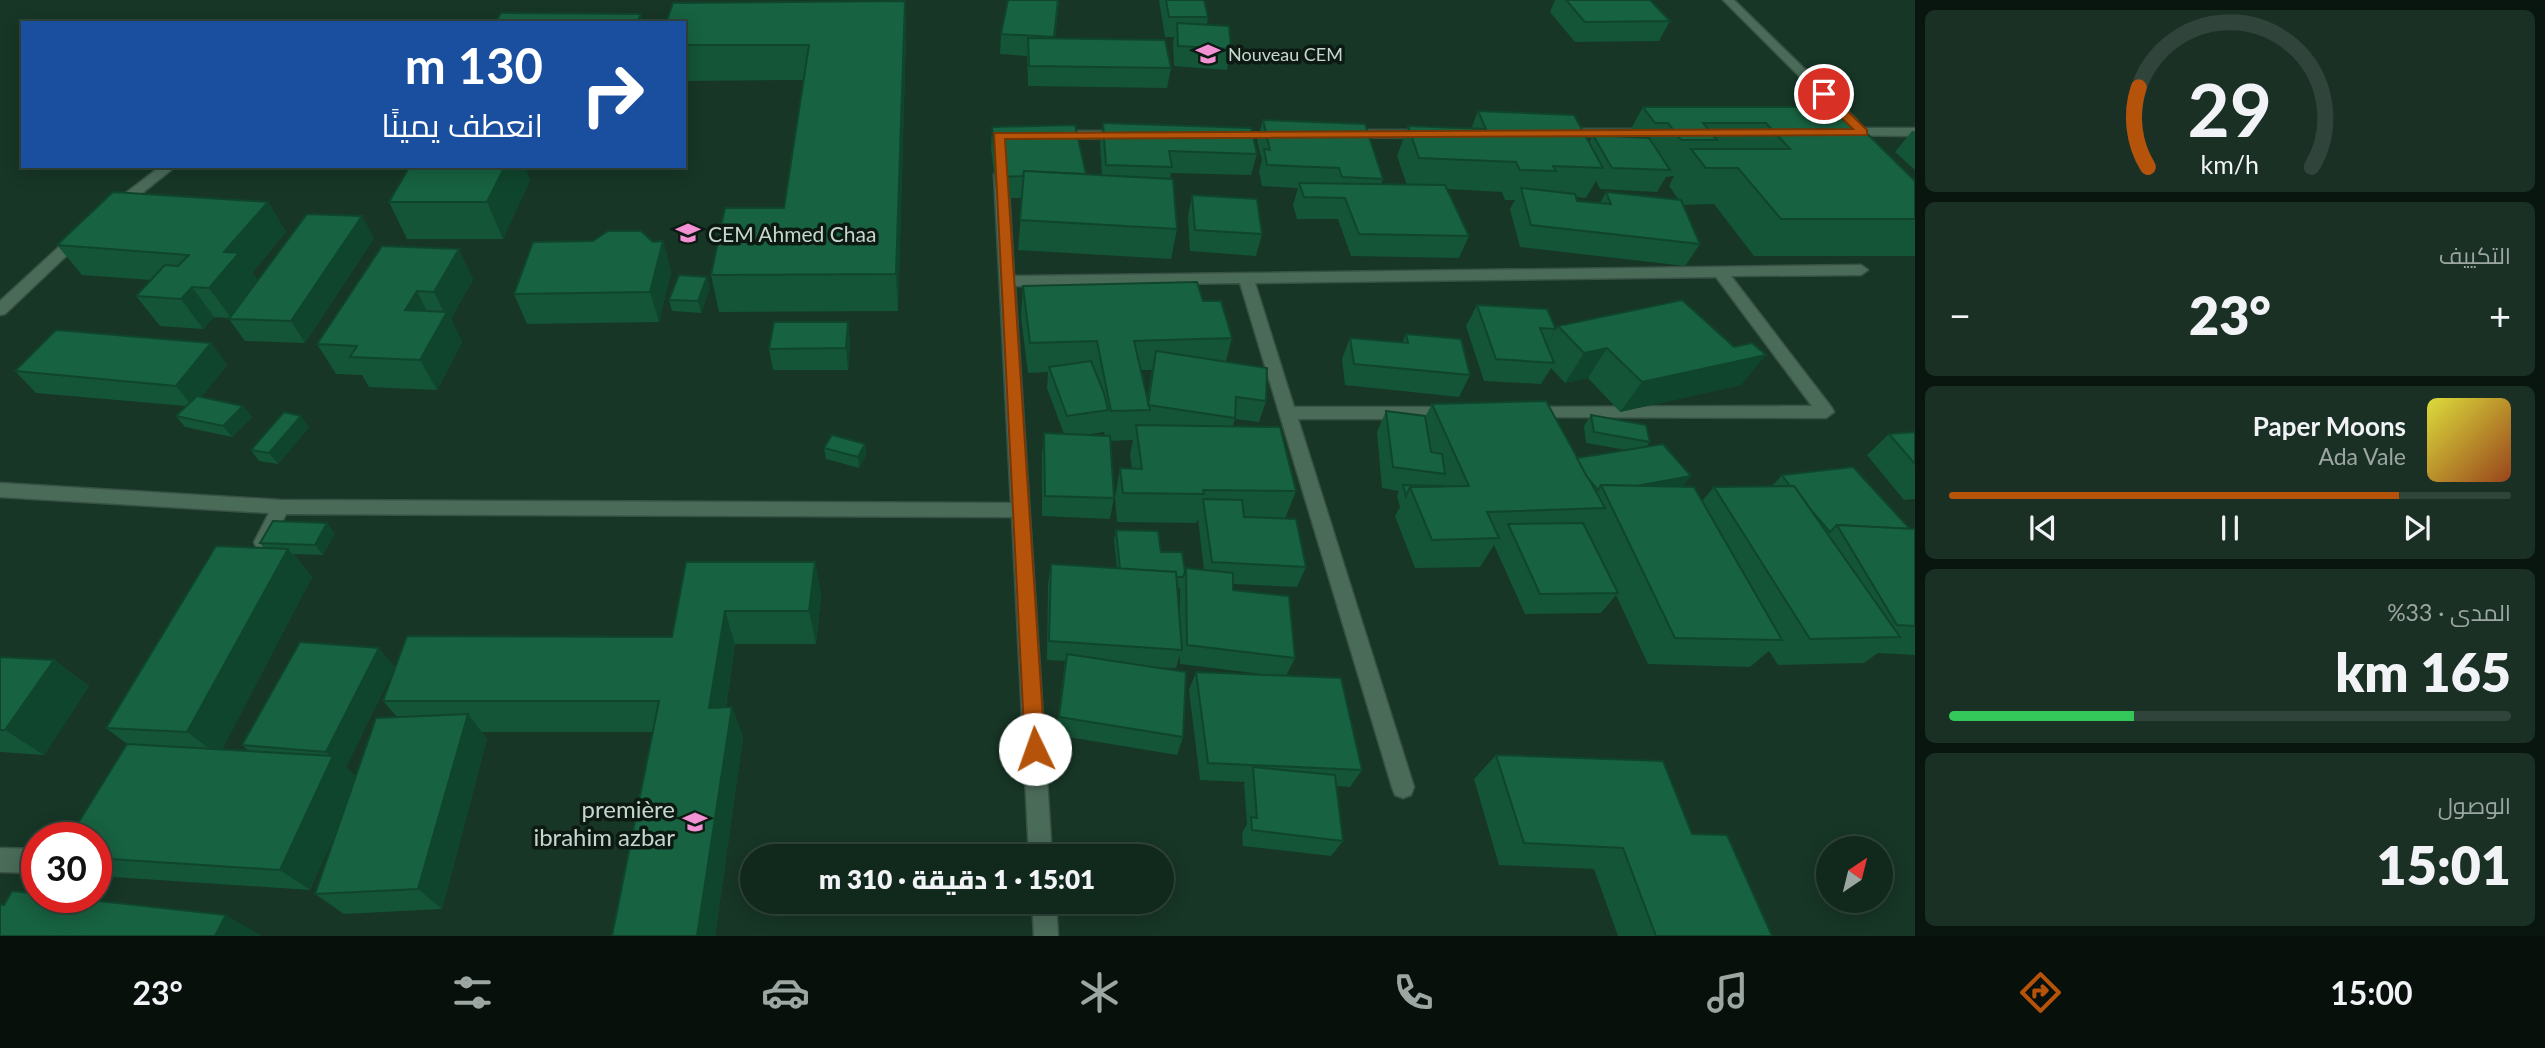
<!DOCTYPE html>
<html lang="ar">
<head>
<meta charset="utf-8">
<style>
	body { margin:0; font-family:Lato,Cairo,sans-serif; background:#1a3025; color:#f1f3f6; direction:rtl; height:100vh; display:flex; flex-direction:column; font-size:26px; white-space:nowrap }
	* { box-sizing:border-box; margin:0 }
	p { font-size:23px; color:#9ca6a3 }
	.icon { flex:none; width:38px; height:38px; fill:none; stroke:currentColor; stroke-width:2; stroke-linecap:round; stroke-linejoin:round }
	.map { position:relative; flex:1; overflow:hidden; direction:ltr }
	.panel { display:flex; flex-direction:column; gap:10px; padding:10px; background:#09160f; width:630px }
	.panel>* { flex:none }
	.banner { position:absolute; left:21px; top:21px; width:665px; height:147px; border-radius:0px; box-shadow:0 4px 18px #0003,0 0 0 2px #30443b; direction:rtl; background:#1a4fa0; color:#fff; overflow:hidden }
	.needle { width:46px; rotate:35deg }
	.tools { position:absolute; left:1816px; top:836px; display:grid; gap:14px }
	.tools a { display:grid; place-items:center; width:77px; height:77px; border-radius:50%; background:#11281c; box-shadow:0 4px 18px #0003,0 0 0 2px #30443b; font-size:35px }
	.speed { position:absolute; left:21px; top:822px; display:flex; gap:14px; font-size:35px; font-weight:700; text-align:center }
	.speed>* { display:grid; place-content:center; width:91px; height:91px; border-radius:50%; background:#11281c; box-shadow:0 4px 18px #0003,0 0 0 2px #30443b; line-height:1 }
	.speed .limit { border:10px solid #d22; background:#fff; color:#111 }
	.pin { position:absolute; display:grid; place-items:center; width:60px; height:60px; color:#fff; margin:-30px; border:4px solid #fff; border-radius:50%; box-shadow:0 2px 7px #0007 }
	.me { position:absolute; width:77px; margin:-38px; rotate:357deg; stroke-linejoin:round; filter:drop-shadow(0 0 5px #0008) }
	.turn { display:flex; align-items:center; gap:24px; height:147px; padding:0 28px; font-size:32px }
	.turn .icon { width:91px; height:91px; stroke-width:2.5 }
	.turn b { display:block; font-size:49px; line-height:60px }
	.big { font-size:52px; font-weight:800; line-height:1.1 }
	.panel .tile { flex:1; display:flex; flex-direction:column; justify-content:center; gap:10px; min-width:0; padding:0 24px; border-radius:10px; background:#1a3025 }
	.panel .dial { align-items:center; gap:0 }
	.dial svg { height:182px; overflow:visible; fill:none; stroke:#30443b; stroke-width:7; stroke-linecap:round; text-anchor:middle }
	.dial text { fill:#f1f3f6; stroke:none }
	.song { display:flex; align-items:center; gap:21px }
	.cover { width:84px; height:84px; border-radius:10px; background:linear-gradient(135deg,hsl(60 70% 55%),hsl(20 70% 35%)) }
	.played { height:7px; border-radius:4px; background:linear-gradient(90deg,#b45309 80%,#30443b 80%) }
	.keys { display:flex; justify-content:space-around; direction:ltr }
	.heat { display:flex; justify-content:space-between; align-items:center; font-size:38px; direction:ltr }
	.charge { height:10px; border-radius:5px; background:linear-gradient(90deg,#34c759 33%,#30443b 0) }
	.trip { position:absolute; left:740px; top:844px; width:434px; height:70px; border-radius:35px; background:#11281c; box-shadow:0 4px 18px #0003,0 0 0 2px #30443b; font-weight:800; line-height:70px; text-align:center; direction:rtl }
	.dock { display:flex; height:112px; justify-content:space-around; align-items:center; background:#07100b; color:#9ca6a3 }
	.dock .icon { width:49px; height:49px }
	.dock .active { color:#b45309 }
	.dock b { font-size:32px; color:#f1f3f6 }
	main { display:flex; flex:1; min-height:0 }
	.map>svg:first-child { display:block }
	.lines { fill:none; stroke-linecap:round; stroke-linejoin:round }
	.minor-casing { stroke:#375144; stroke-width:3 }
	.minor { fill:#4b6b59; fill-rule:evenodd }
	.wall { fill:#145437; fill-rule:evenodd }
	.shaded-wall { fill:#10452d }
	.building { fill:#176240; stroke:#10452d; stroke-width:2 }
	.route { fill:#b45309; stroke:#753606; stroke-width:2 }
	.labels { text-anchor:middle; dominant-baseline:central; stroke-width:7; stroke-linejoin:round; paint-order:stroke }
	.far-poi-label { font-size:18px; fill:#c5d6cc; stroke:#0d1a13; text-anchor:start }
	.poi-label { font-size:21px; fill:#c5d6cc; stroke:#0d1a13; text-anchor:start }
	.near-poi-label { font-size:24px; fill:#c5d6cc; stroke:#0d1a13; text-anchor:end }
</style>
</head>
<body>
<main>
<section class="panel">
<div class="tile dial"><svg viewBox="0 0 100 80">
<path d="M14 69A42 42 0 1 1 86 69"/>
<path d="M14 69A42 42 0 0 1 10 34" stroke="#b45309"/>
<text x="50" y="56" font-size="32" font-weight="700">29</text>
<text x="50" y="72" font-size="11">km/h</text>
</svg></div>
<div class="tile"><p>التكييف</p>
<div class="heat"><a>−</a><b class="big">23°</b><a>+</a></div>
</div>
<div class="tile">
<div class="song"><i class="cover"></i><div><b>Paper Moons</b><p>Ada Vale</p></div></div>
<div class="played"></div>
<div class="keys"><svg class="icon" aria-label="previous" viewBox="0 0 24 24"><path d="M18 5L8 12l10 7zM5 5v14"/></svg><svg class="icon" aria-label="pause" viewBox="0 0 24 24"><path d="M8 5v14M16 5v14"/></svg><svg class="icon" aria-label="next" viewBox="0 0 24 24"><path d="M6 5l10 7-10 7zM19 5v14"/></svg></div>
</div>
<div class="tile"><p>المدى · 33%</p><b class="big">165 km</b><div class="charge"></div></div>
<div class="tile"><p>الوصول</p><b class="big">15:01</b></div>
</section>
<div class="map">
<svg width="1915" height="936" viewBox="0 0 1915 936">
	<rect width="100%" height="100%" fill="#173626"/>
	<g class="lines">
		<g class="minor-casing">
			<g id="minor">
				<path d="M1723,0H1734L1857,120V126H1849Z"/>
				<path d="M1842,128H1915V136L1837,135V129Z"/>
				<path d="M1562,129H1653L1659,133L1653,137L1557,136V130Z"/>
				<path d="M1345,130H1429L1435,134L1429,138L1340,137V131Z"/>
				<path d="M1054,131H1124L1130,135L1124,139L1049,138V132Z"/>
				<path d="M161,166H176L120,211H110V205Z"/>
				<path d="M1001,170L1008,174L1014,276L1861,265L1868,270L1861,275L1731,276L1832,408L1834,412L1826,418L1525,417L1523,413L1525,409L1531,407L1812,406L1716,277L1255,283L1294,407H1450L1458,413L1450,419H1298L1414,787L1411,795L1403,798L1395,795L1392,787L1240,283L1015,286L1052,856H1029L1012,517L286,514L270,547L263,550L256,547L254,542L269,513L0,497V483L281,500L1011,503L994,174Z"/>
				<path d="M79,232L86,236L84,239L5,314L0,315V301L74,233Z"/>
				<path d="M0,848L37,849V873L0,872Z"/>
				<path d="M1032,901H1056L1058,936H1034Z"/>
			</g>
		</g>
		<use href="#minor" class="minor"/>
	</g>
	<g class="wall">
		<path d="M1059,0L1055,39L1171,68L1167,88L1028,86L1027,56L1000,54L1001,34Z"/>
		<path d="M1159,0H1204L1208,17L1207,24L1231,49L1227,70L1174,66L1173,43L1174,37H1165Z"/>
		<path d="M1555,0H1650L1670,21L1659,41L1575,42L1550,12Z"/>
		<path d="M905,1L906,36L898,311L719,312L711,275L784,208L804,80L684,81V23Z"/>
		<path d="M1643,107H1840L1915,181V256H1754L1714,204L1683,205L1700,244L1685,266L1520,247L1510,209L1515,200H1505L1502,192L1447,189L1469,236L1459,258L1351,256L1338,219H1297L1293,205L1298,188L1262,186L1259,171L1262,160L1257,141L1263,120L1383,179L1381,184L1407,185L1397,156L1408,126L1471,129L1478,111L1589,143L1593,135L1627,136ZM1674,176L1669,186L1679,200L1606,192L1600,203L1577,201L1576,197L1586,198L1596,181L1600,189L1657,192L1666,177Z"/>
		<path d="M1103,123L1257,154L1251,175L1171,173L1170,179L1177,229L1171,259L1018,250L1022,198H997L991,148L992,127L1086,174L1102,175L1100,144Z"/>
		<path d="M1912,131H1915V170L1895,152Z"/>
		<path d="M530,180L503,239H407L389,202Z"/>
		<path d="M1192,195L1262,234L1256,256L1190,251L1188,216Z"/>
		<path d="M268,202L286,232L252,273L258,281L374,238L305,343L245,341L229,319L230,318L214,317L203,329L160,326L136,296L151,280L82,275L57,245Z"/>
		<path d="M663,241L671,272L659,322L527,324L514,294L653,242Z"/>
		<path d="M382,246L473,279L451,319L462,342L437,390L369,387L362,375L336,374L317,344Z"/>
		<path d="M1023,286L1203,301L1232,338L1226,361L1266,401L1259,422L1235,419L1233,426L1296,491L1285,519L1306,567L1297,587L1233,584V590L1295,658L1286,676L1362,770L1350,787L1337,786L1343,841L1331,856L1243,846L1242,833L1247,824L1244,784L1245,782L1200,780L1189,690L1196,672L1278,676L1180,664V655L1176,668L1149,667L1183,737L1177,755L1056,735L1065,661L1047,660L1048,584L1051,564L1117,569L1114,540L1116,530L1161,552L1185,572L1186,568L1204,570L1198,519L1196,523L1117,522L1115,498L1120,468L1132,469L1130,455L1133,440L1110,441L1114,498L1110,519L1042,516V454L1044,433L1064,434L1047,388L1048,372L1028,373L1021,317ZM1141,370H1152L1147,400ZM1104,432L1105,436L1084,435ZM1177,588H1180V625Z"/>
		<path d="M710,288L701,313L672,311L669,300Z"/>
		<path d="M1477,305L1556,329L1547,345L1558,326L1741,385L1620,412L1588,378L1565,383L1551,368L1541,384L1484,381L1466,326Z"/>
		<path d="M848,322L850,344L848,370H773L769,349Z"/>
		<path d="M1406,334L1470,375L1459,397L1345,385L1342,359L1350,338L1402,343Z"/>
		<path d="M211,343L227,365L201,397L243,406L252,417L232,437L185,427L176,416L186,406L36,393L15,371Z"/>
		<path d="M1432,404L1577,458L1626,450L1586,443L1584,426L1591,415L1650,442L1646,447L1691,476L1682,487L1702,501L1714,487L1772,486L1782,475L1910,529H1915V655L1878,653L1864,663L1778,665L1769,651L1750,667L1648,664L1616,595L1601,613L1525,614L1494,545L1480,567L1415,568L1395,516L1400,507L1397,496L1399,491L1382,488L1377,432L1386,411L1425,417Z"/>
		<path d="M309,427L278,464L259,461L251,450Z"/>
		<path d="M1915,432V499L1904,500L1867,455L1889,434Z"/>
		<path d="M865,444L866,455L859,468L826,459L824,448Z"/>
		<path d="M335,533L323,555L293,554L312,577L222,749L249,751L242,745L395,667L346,767L355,776L397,717L383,701L672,637L815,562L821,596L816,644H735L726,707H732L743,738L715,936H612L653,732H481L487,739L442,909L344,914L315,894L339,825L310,890L98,876L96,875V838L127,744L106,728L264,548L260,543Z"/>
		<path d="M0,657L54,660L89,686L44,755L0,752Z"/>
		<path d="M1496,755L1692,834L1772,936H1618L1594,869L1499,865L1474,779Z"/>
	</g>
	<g class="shaded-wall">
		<path d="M1058,0H1059L1052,57L1054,37Z"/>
		<path d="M905,1L906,36L898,311L896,274Z"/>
		<path d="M641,14L643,23H637Z"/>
		<path d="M505,166H525L530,180L503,239L487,202Z"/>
		<path d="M268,202L286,232L252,273L259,283L231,318L209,288L224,252Z"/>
		<path d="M362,216L374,238L305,343L291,321Z"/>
		<path d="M663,241L671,272L659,322L650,292Z"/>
		<path d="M459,249L473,279L451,319L462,342L437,390L420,360L445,315L434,292Z"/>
		<path d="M707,277L710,288L701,313L698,301Z"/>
		<path d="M192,287L214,317L203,329L181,299Z"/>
		<path d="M417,291L432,322L405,310Z"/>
		<path d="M848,322L850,344L848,370L846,348Z"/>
		<path d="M211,343L227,365L193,407L176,386Z"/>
		<path d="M1607,348L1588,378L1565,383L1584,353Z"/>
		<path d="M1766,355L1741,385L1620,412L1642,382Z"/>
		<path d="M243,406L252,417L232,437L223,426Z"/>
		<path d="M301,416L309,427L278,464L269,453Z"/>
		<path d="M865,444L866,455L859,468L858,457Z"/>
		<path d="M1691,476L1673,497L1604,492Z"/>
		<path d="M327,523L335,533L323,555L315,545Z"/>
		<path d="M288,549L312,577L219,756L187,732Z"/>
		<path d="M815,562L821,596L816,644L809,611Z"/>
		<path d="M725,611L735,644L721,738L709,708Z"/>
		<path d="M379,648L395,667L346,767L359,780L310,890L280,870L332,758L326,752Z"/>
		<path d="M54,660L89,686L44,755L5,730Z"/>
		<path d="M732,707L743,738L715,936H697Z"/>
		<path d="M468,714L487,739L442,909L418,889Z"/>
		<path d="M226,915L262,936H215Z"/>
	</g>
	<g class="building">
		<path d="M1008,0H1058L1054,37L1001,34Z"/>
		<path d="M1166,0H1204L1208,17H1169Z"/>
		<path d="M1566,0H1650L1670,21L1585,22Z"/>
		<path d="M905,1L896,274L711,275L725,208H784L809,45H684V23H666L673,3Z"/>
		<path d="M501,13L641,14L637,23H495Z"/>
		<path d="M1177,23L1229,26L1231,49L1178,46Z"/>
		<path d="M1028,38L1165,40L1171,68L1029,66Z"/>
		<path d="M1643,107H1840L1915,181V219H1781L1738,168H1706L1691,149H1790L1766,123H1703L1717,140H1681L1668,123H1655Z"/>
		<path d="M1478,111L1574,115L1603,168L1553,166L1556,171L1520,170L1516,162L1419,158L1408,126L1486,129Z"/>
		<path d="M1263,120L1365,124L1383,179L1342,177L1339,168L1267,165L1264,149L1270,150Z"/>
		<path d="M1103,123L1251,128L1257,154L1169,151L1172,167L1106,165Z"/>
		<path d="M1075,125L1086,174L1024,171L1023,176L998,177L992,127Z"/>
		<path d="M1593,135L1649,138L1670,170L1612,168Z"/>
		<path d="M410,166H505L487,202H389Z"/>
		<path d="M1024,171L1173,179L1177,229L1020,220Z"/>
		<path d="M1299,183L1445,185L1469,236L1359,234L1345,198L1304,197Z"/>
		<path d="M1521,188L1575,194L1577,201L1611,204L1606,192L1681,200L1700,244L1531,225Z"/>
		<path d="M113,192L268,202L224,252L239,253L209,288L192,287L181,299L136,296L165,265L178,266L189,255L57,245Z"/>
		<path d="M1192,195L1257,199L1262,234L1195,230Z"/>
		<path d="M307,214L362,216L291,321L229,319Z"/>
		<path d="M608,231H641L653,242L663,241L650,292L514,294L533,242L593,241Z"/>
		<path d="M382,246L459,249L434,292L417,291L405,310L447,312L420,360L350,357L357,346L317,344Z"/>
		<path d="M679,275L707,277L698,301L669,300Z"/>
		<path d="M1197,282L1203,301H1221L1232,338L1134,341L1150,410L1111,411L1097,341L1030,343L1023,286Z"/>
		<path d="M1682,300L1734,347L1752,343L1766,355L1642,382L1607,348L1584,353L1558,326Z"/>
		<path d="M1477,305L1547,309L1556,329L1540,328L1554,363L1496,359Z"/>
		<path d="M774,322H848L846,348L769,349Z"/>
		<path d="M56,330L211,343L176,386L15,371Z"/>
		<path d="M1406,334L1461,339L1470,375L1354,364L1350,338L1408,343Z"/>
		<path d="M1156,351L1267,368L1266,401L1236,397L1235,418L1148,405Z"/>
		<path d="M1091,361L1104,393L1108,410L1067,416L1049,367Z"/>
		<path d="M197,396L243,406L223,426L176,416Z"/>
		<path d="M1546,401L1605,508L1487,512L1499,538L1432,540L1410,487L1469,486L1432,404Z"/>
		<path d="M1386,411L1425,416L1431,452L1442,454L1445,474L1393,467Z"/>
		<path d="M284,412L301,416L269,453L251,450Z"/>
		<path d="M1591,415L1646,425L1650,442L1594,432Z"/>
		<path d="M1136,425L1280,427L1296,491L1203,490L1204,494L1123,493L1120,468L1142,469Z"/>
		<path d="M1915,432V464L1889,434Z"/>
		<path d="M1044,433L1110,436L1114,498L1045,496Z"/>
		<path d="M832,435L865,444L858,457L824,448Z"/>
		<path d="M1663,444L1691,476L1636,486L1601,485L1598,490L1587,477L1577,458Z"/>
		<path d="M1853,467L1910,529L1837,525L1830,532L1811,510L1794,486H1790L1782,475Z"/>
		<path d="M1403,485L1445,486L1410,487L1406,496Z"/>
		<path d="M1601,485L1694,487L1782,640L1675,638Z"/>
		<path d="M1794,486L1900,637L1810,639L1714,487Z"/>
		<path d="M1203,499L1242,500L1244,517L1296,519L1306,567L1212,562Z"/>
		<path d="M273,521L327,523L315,545L260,543Z"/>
		<path d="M1583,523L1618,593L1540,594L1508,524Z"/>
		<path d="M1837,525L1915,529V626L1897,625Z"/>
		<path d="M1116,530L1158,531L1161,552H1182L1185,572L1183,577H1176V572L1120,569Z"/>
		<path d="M216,546L288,549L187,732L106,728Z"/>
		<path d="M686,562H815L809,611H725L709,708L732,707L697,936H612L659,701H383L407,636L672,637Z"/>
		<path d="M1051,564L1176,572L1182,650L1049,641Z"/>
		<path d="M1186,568L1233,573V590L1289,596L1295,658L1187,645Z"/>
		<path d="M300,642L379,648L326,752L242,745Z"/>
		<path d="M1067,654L1186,672L1183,737L1059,717Z"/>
		<path d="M0,657L54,660L5,730H0Z"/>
		<path d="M1196,672L1341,678L1362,770L1208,763Z"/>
		<path d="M468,714L418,889L315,894L376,718Z"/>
		<path d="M127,744L333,756L280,870L96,858V838H69Z"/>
		<path d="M1496,755L1663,761L1692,834L1727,835L1772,936H1656L1623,848L1524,843Z"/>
		<path d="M1253,767L1335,775L1343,841L1252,830L1251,817L1257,818Z"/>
		<path d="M12,891L37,894V898H71L226,915L215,936H0V904L4,905Z"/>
	</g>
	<path class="route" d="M1820,92H1828L1867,130V135L1005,139L1045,749L1042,756L1035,759L1028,756L1025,749L994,133L1853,129L1820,97Z"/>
	<defs>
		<g id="school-bare" transform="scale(1.89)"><path d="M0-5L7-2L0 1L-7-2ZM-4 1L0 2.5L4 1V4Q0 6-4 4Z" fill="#f391d5" stroke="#0d1a13" stroke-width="2.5" paint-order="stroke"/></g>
	</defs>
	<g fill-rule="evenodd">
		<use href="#school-bare" x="1208" y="54"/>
		<use href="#school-bare" x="688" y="233"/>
		<use href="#school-bare" x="695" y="822"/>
	</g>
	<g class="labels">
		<g class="far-poi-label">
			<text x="1228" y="54">Nouveau CEM</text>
		</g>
		<g class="poi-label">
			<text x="708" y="233">CEM Ahmed Chaa</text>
		</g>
		<g class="near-poi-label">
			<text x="675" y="808">première<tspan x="675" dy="28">ibrahim azbar</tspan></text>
		</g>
	</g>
</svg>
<div class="tools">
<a><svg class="needle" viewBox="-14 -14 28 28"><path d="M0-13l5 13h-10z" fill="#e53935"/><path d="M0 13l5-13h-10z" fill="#9ca6a3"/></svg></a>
</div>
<div class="speed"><div class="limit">30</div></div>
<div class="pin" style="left:1824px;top:94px;background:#d93025"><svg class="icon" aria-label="arrive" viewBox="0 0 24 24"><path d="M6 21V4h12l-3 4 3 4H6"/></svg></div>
<svg class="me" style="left:1035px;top:749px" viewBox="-20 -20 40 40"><circle r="19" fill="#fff"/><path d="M0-13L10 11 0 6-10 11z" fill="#b45309"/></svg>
<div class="trip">15:01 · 1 دقيقة · 310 m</div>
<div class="banner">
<div class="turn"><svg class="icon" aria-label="right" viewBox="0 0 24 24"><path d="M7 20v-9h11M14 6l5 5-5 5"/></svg><div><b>130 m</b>انعطف يمينًا</div></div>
</div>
</div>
</main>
<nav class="dock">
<b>15:00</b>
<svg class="icon active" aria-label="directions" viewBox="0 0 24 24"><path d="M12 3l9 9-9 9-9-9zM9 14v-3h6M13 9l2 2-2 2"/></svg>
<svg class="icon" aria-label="music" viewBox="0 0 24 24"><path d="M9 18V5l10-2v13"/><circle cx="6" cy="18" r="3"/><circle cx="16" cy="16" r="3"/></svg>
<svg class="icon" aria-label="phone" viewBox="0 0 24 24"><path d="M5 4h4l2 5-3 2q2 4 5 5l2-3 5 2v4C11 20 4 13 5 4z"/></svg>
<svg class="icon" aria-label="climate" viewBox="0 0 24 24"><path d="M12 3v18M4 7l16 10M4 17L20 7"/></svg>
<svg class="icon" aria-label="car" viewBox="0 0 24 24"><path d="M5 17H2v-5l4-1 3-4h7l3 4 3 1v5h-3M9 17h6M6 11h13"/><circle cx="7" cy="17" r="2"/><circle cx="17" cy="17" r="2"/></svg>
<svg class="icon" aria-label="filters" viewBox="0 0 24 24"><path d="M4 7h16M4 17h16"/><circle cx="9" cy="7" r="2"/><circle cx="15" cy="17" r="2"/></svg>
<b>23°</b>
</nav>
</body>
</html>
